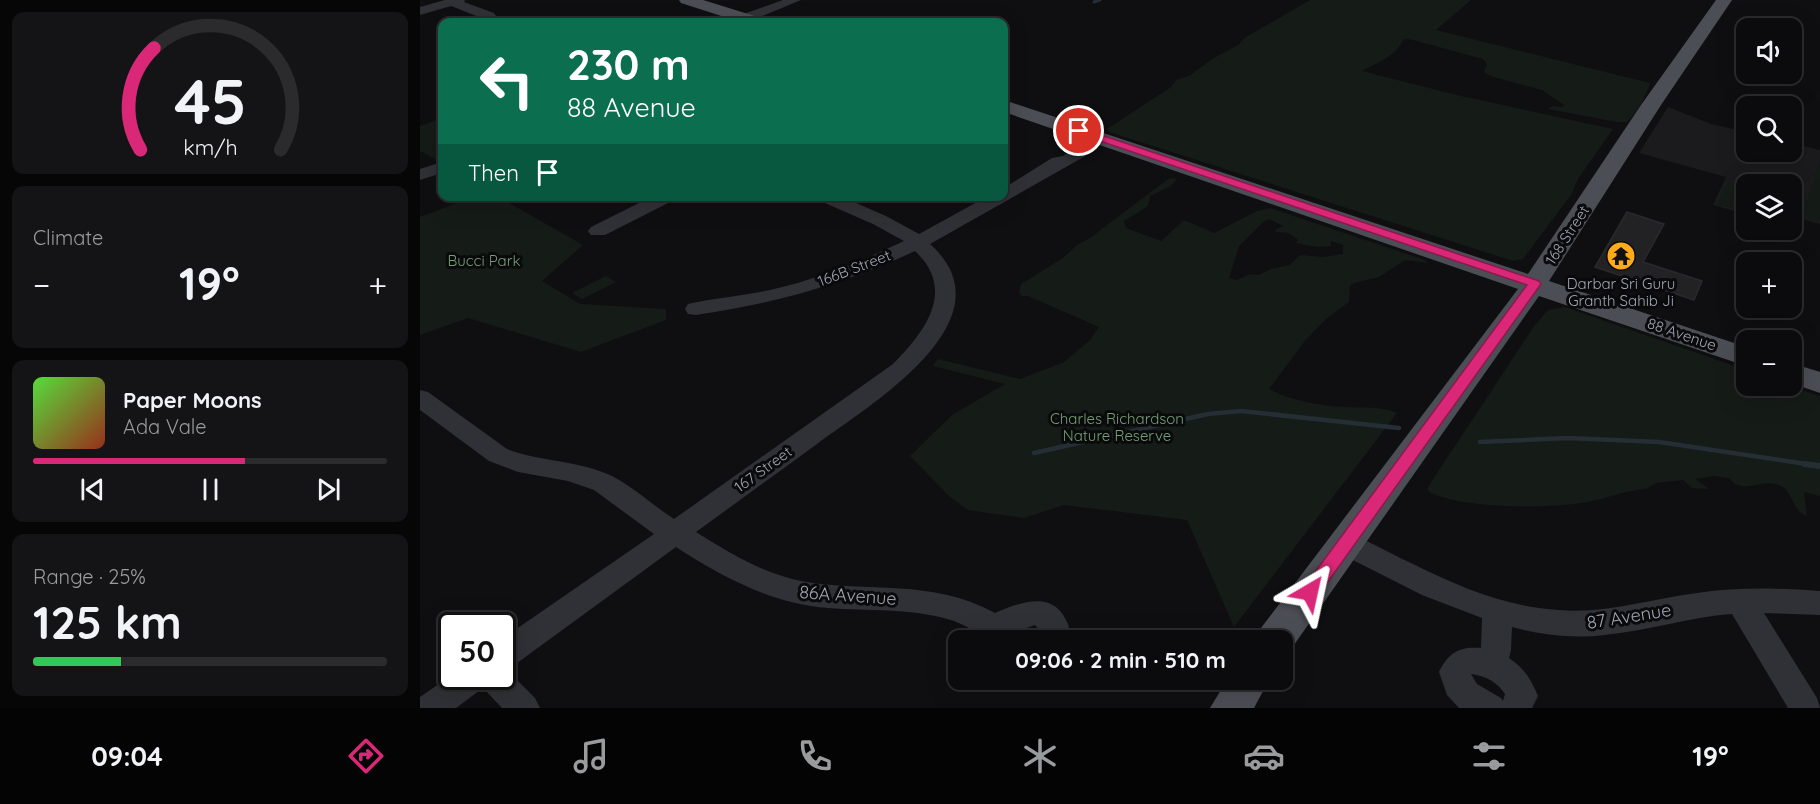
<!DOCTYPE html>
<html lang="en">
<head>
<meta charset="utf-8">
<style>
	body { margin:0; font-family:Quicksand,sans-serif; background:#141416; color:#f1f3f6; height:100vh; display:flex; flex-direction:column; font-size:22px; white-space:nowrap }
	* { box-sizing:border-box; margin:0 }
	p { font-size:20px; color:#9a9b9d }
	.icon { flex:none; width:33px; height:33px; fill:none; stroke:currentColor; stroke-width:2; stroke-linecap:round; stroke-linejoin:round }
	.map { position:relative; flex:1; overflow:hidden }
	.panel { display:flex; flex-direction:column; gap:12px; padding:12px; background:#060607; width:420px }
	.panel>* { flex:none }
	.hud { position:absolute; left:18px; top:18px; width:570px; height:183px; border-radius:12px; box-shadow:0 6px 24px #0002,0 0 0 2px #2b2b2e; background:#0b6e4f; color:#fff; overflow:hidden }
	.buttons { position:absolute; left:1316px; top:18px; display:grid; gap:12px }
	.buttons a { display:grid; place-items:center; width:66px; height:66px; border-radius:12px; background:#0b0b0d; box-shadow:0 6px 24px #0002,0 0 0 2px #2b2b2e; font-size:30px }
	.speed { position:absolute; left:18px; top:612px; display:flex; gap:12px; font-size:30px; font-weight:700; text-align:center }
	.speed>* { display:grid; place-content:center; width:78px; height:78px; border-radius:50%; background:#0b0b0d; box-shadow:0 6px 24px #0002,0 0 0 2px #2b2b2e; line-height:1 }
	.speed .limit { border:3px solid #111; border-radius:9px; background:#fff; color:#111 }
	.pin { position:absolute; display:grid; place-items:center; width:51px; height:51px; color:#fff; margin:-26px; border:3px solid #fff; border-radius:50%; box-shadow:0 2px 6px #0007 }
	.me { position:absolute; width:66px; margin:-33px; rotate:36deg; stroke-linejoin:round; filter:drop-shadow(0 0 4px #0008) }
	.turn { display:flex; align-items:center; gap:21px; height:126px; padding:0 30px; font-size:27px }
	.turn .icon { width:78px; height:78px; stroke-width:2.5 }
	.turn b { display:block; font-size:42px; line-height:51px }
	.then { display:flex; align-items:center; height:57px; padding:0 30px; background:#0003; gap:12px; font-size:22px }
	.big { font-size:45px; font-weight:800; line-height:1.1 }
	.panel .tile { flex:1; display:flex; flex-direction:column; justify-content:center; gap:9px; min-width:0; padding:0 21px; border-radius:12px; background:#141416 }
	.panel .dial { align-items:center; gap:0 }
	.dial svg { height:156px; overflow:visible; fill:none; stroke:#2b2b2e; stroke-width:7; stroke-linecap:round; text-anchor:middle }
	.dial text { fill:#f1f3f6; stroke:none }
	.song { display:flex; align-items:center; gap:18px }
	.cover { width:72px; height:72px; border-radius:9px; background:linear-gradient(135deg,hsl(110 70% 55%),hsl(10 70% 35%)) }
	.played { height:6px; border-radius:3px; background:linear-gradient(90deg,#db2777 60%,#2b2b2e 60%) }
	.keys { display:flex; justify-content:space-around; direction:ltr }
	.heat { display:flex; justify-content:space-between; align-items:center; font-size:33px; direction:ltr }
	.charge { height:9px; border-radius:4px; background:linear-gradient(90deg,#34c759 25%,#2b2b2e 0) }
	.trip { position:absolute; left:528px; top:630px; width:345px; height:60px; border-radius:12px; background:#0b0b0d; box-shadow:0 6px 24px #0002,0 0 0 2px #2b2b2e; font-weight:800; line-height:60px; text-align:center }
	.menu { display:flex; height:96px; justify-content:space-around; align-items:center; background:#040405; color:#9a9b9d }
	.menu .icon { width:42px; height:42px }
	.menu .on { color:#db2777 }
	.menu b { font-size:27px; color:#f1f3f6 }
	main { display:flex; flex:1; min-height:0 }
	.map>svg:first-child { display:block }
	.built { fill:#1b1b1e }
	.green { fill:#151b16; fill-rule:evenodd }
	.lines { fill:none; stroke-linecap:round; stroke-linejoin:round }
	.stream-far2 { stroke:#252e35; stroke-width:3 }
	.stream-far1 { stroke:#252e35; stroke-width:4.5 }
	.stream { stroke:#252e35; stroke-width:6 }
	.building { fill:#222225; stroke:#29292d; stroke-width:1.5 }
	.minor { fill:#303136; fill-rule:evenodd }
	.major { fill:#4c4e55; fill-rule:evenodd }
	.route { fill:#db2777; stroke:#8e194d; stroke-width:1.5 }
	.labels { text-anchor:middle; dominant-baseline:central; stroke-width:6; stroke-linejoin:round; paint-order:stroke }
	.street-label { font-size:15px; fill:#9fa6b3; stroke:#0a0a0c }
	.park-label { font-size:15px; fill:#74a075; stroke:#0a0a0c }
	.poi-label { font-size:15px; fill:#9fa6b3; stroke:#0a0a0c }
	.near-street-label { font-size:18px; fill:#9fa6b3; stroke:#0a0a0c }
</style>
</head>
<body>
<main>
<section class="panel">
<div class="tile dial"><svg viewBox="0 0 100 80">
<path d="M14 69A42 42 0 1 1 86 69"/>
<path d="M14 69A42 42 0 0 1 21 17" stroke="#db2777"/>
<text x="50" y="56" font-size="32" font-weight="700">45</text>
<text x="50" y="72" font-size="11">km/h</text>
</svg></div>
<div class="tile"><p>Climate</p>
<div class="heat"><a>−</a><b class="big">19°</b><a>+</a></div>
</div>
<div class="tile">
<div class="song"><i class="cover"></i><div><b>Paper Moons</b><p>Ada Vale</p></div></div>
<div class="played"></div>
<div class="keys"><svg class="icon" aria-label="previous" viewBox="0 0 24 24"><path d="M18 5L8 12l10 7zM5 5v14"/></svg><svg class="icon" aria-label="pause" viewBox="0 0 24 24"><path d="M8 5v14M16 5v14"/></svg><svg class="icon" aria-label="next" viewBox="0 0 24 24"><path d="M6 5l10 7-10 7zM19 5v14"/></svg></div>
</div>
<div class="tile"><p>Range · 25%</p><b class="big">125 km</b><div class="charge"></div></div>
</section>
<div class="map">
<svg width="1400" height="708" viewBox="0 0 1400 708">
	<rect width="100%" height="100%" fill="#0f0f11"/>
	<path class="built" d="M1248,107L1291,124L1326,132V152H1371V143L1400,150V224L1371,216V184H1326V214L1293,205L1306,177L1219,153Z"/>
	<g class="green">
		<path d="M890,0H1051L1016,30L1230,83C1226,97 1217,112 1207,122H1197L1128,109L1133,106L1142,107L1144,105L1122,90L1070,76L1064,72L1067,64L1063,59L993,40L984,39C974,57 961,61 942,71L1041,96L1193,129L1158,179L1151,195L1103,259L1093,261L689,132L687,129L751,87L756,80L769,76L792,59L818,45L826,37Z"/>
		<path d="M22,118V159L19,161L0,151V126Z"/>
		<path d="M1400,162V222L1381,217Z"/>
		<path d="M754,178L757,180L749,187L730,196L728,206L704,221L706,228L741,241L764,220L794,233L837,211L850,208L1005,260L1008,263L985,260L959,277L934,283L930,286L929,302L906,319L884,342L849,389C871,401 901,406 926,407C943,408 962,406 977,413L814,627L767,520L644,505L604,518L548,510L530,497L490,456L532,415L585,384L513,366L518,359L600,379L644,362L670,340L679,327L608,296H602L599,293L601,284L643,258L657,245L670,238L748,179ZM849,219L863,226L855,230L856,232L869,233L878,240L876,243L897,247L911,246V241L923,245V254L903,257L880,255L870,265L851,269L839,275L830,274L817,280L809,278L819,246L843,222Z"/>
		<path d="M1308,182L1326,187V212L1297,204Z"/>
		<path d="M53,197H79L163,245L122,281L160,304L246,309V320L161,352L48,318L0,335V217Z"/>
		<path d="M186,276L196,282L162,299L152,293Z"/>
		<path d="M1145,307L1326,370V386H1369L1400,396V496L1384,492L1387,516C1371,511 1374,491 1359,485C1342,478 1322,496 1309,478L1293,476L1275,479L1289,489L1272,488L1263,480L1236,483L1226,489C1206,490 1188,498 1168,502C1128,509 1047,509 1011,493L1007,489L1015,476L1115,325L1128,310Z"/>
	</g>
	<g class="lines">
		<path class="stream-far2" d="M674,2L680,0"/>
		<g class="stream-far1">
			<path d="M1060,442L1147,438L1239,442L1394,465"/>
			<path d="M614,453L788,414L821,411L979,428"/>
		</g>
		<path class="stream" d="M1384,464L1400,466"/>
	</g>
	<path class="building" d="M1207,212L1244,224L1223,262L1282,281L1274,300L1175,267Z"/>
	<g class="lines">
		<g class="minor">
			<path d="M25,0H45L44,2L74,13L80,22H67L64,19L31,6L0,15V7Z"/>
			<path d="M363,0H381L328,22H321L316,19L318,16Z"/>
			<path d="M678,132L686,137L676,150L510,244C594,319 450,405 397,444C357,473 316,503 276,532C308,552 344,574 381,581C448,593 511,578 575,613C603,601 636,589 649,627L645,640H614L619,630L615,625L573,640C557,634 544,623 527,619C489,608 448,611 408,608C353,604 302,577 256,547L93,666L86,669L115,698L120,708H82L63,688L36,708H0V697L32,675L82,676V639L234,534L174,490L148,481L98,472L69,461L0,410V390L8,392L87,449C121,462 159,460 192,476C213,487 234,506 254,519L473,364C505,332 537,290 495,251C425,284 353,304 276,315L268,314L265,309L268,304C295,298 323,296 350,290C396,280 442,261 484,241L453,224L398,200L395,196H420L466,216L499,234L568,196H584V188L632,158L643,156L664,142L672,134Z"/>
			<path d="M22,162V173L0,180V169Z"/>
			<path d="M233,196H257L254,200L185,235H171L168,231L171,227Z"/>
			<path d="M925,532C948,540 969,553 991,563C1037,586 1086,607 1138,610C1186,614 1230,599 1277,593C1318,587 1359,588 1400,591V615L1344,613L1397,698L1400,708H1368L1312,614C1269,617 1227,631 1184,635C1153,639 1121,635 1092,627L1091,650L1089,658C1104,668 1111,679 1118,696L1112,708H1039L1027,695L1019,672C1028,653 1039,646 1061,648L1062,618L1002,595L915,551L911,543L915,535ZM1051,674C1066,676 1077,682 1085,694L1083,701L1081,698L1057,684Z"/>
		</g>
		<g class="major">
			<path d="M259,0H283L341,18L343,22H320L261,3Z"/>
			<path d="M1296,0H1312L1241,105L1129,281L1326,347V366L1119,296L869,652L862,654V640H836L841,628L1098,289L584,112V100L1108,274L1221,105Z"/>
			<path d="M1371,363L1400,372V393L1371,383Z"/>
			<path d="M807,680H849L834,708H790Z"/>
		</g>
	</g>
	<path class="route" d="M656,129H663L1119,281L1121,284L897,597L890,599L884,597L881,592L884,587L1107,285L656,133Z"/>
	<defs>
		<g id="temple-disc" transform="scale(1.5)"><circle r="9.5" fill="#ffaa19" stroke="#0a0a0c"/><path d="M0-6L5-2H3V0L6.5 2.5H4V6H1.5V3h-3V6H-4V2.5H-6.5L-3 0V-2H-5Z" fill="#111"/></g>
	</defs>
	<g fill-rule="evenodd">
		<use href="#temple-disc" x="1201" y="256"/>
	</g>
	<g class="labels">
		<g class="street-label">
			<text transform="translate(1147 235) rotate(-57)">168 Street</text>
			<text transform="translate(434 268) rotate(-21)">166B Street</text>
			<text transform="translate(1262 334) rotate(19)">88 Avenue</text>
			<text transform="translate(343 469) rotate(-36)">167 Street</text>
		</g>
		<g class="park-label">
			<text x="64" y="260">Bucci Park</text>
			<text x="697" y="418">Charles Richardson<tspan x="697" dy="17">Nature Reserve</tspan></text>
		</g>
		<g class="poi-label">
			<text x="1201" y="283">Darbar Sri Guru<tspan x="1201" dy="17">Granth Sahib Ji</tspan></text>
		</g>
		<g class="near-street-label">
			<text transform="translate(428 595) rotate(4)">86A Avenue</text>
			<text transform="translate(1209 616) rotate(-9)">87 Avenue</text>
		</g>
	</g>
</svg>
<div class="buttons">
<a><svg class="icon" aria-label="sound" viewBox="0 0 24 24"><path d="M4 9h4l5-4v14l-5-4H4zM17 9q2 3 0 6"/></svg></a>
<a><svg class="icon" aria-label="search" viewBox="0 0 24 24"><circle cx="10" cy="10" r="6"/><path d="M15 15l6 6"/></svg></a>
<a><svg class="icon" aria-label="layers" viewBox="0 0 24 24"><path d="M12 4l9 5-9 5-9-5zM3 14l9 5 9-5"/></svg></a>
<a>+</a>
<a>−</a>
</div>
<div class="speed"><div class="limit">50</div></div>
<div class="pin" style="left:659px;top:131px;background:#d93025"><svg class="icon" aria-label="arrive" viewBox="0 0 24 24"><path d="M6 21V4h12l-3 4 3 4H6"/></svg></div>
<svg class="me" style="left:890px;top:592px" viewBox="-20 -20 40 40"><path d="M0-17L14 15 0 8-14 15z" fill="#db2777" stroke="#fff" stroke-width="4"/></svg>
<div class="trip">09:06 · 2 min · 510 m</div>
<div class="hud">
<div class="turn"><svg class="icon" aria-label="left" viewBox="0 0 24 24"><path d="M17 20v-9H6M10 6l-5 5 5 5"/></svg><div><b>230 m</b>88 Avenue</div></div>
<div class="then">Then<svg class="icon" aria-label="arrive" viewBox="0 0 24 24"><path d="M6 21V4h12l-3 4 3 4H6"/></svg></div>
</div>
</div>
</main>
<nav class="menu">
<b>09:04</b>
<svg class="icon on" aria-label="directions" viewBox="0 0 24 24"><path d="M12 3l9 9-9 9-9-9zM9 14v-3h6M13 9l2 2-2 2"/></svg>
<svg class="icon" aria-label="music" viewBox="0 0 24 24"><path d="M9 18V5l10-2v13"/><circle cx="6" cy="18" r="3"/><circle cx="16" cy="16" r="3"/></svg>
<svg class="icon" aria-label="phone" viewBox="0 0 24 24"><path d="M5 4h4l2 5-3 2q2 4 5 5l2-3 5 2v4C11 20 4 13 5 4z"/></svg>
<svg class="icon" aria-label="climate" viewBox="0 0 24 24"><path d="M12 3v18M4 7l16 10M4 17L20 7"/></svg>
<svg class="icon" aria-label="car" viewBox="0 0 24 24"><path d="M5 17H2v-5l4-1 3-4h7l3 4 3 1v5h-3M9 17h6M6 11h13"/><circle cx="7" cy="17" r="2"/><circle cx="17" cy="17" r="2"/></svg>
<svg class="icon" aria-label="filters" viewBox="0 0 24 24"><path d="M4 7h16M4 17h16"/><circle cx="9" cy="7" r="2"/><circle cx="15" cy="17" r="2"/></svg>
<b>19°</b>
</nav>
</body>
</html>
